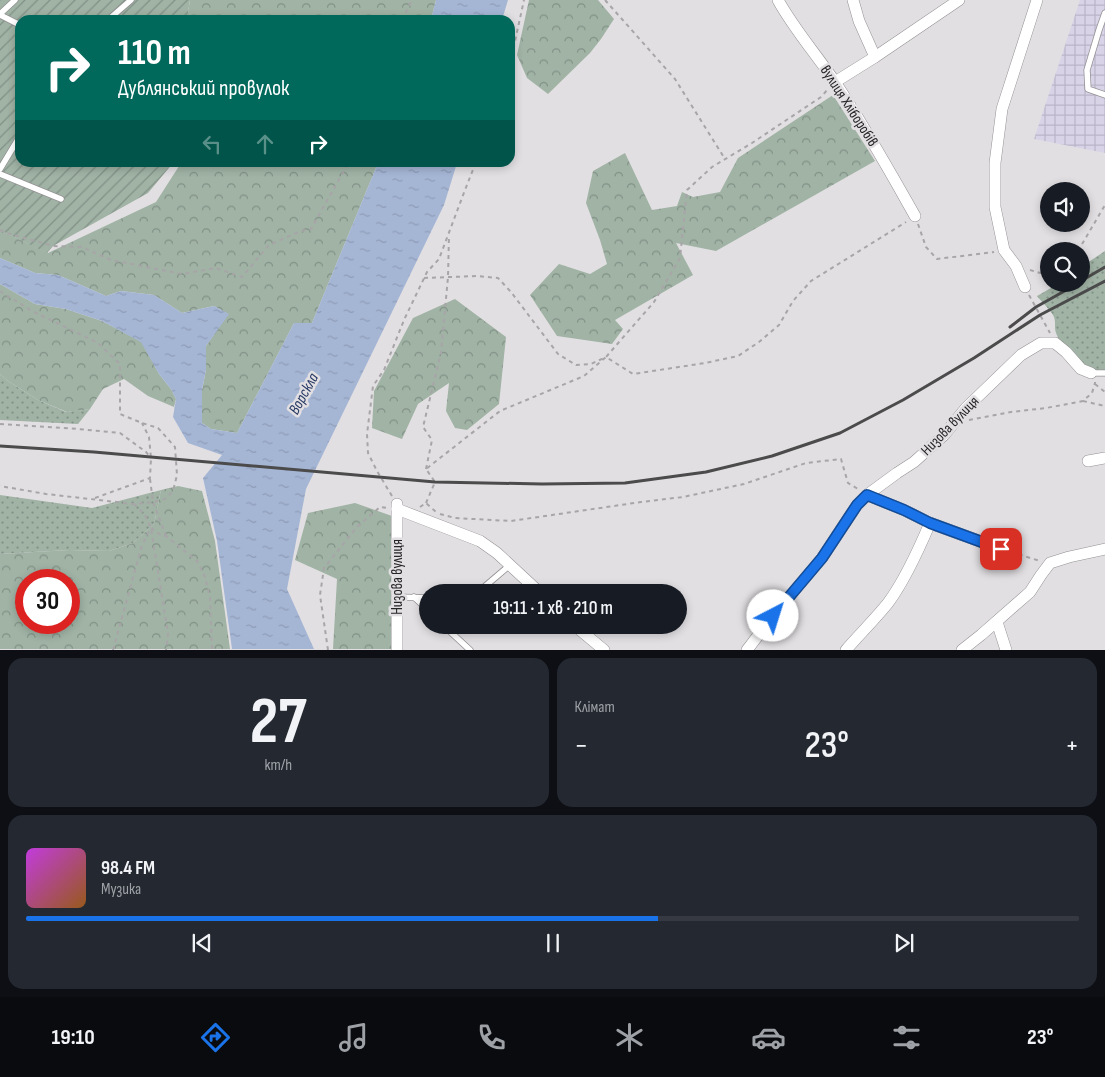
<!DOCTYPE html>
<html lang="uk">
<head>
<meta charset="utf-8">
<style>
	body { margin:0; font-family:"Sofia Sans Condensed",sans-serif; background:#242831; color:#f1f3f6; height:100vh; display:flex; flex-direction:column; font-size:19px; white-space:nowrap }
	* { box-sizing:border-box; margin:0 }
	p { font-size:16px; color:#9ea1a6 }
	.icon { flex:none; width:28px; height:28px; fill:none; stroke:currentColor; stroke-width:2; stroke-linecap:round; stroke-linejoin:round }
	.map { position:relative; height:650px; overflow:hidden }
	.drawer { display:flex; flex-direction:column; gap:8px; padding:8px; background:#0d0f14; flex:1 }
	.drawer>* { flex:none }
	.top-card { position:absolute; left:15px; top:15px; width:500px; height:152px; border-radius:15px; box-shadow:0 2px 8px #0003; background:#00695c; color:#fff; overflow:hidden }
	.controls { position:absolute; left:1040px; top:182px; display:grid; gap:10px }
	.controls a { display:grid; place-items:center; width:50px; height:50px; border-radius:50%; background:#171b24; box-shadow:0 2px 8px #0003; font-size:25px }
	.speed { position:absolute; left:15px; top:569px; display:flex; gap:10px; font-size:25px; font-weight:700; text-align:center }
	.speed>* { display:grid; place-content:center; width:65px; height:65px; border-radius:50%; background:#171b24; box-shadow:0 2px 8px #0003; line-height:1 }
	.speed .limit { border:8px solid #d22; background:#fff; color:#111 }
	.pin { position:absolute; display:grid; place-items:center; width:42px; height:42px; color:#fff; margin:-21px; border-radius:10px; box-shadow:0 2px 8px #0006 }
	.me { position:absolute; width:55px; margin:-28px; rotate:40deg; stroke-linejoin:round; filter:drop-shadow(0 0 4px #0008) }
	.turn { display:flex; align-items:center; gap:18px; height:105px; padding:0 20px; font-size:22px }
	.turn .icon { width:65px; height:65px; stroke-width:2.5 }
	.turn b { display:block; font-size:35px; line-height:42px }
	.lanes { display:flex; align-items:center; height:48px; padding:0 20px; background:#0003; justify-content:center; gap:25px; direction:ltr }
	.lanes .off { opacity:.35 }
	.big { font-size:38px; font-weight:600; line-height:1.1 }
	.drawer .tile { flex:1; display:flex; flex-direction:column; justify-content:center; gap:8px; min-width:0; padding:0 18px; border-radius:15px; background:#242831 }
	.drawer .dial { align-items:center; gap:0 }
	.dial b { font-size:65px; line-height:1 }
	.song { display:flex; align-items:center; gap:15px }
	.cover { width:60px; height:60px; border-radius:8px; background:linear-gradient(135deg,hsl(290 70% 55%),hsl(30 70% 35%)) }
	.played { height:5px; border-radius:2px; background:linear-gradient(90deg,#1a73e8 60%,#363941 60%) }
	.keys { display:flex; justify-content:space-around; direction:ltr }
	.heat { display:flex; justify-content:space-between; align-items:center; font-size:28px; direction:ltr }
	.drawer .tiles { flex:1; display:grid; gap:8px; grid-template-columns:1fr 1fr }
	.tile:last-child { grid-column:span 2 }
	.trip { position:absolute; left:419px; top:584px; width:268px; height:50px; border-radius:25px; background:#171b24; box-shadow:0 2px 8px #0003; font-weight:600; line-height:50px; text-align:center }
	.tabs { display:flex; height:80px; justify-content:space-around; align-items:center; background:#090b0e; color:#9ea1a6 }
	.tabs .icon { width:35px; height:35px }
	.tabs .active { color:#1a73e8 }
	.tabs b { font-size:22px; color:#f1f3f6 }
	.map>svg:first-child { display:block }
	.industrial { fill:url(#industrial-grid) }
	.grass { fill:url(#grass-dots) }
	.forest { fill:url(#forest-crowns); fill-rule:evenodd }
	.garden { fill:url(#garden-furrows) }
	.water { fill:url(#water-ripples) }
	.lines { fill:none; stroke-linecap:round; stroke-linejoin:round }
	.lane-casing { stroke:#949194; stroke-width:7 }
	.street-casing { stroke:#949194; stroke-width:12 }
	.path { stroke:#a8a5a8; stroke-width:2; stroke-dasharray:4 4; stroke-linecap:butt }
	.lane { stroke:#fff; stroke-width:5.5 }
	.street { stroke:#fff; stroke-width:11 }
	.rail { stroke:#4c4b4c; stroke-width:3 }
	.route-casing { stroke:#114b97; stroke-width:12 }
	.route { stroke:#1a73e8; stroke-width:9 }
	.labels { text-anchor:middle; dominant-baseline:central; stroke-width:5; stroke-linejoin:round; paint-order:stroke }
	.street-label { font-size:15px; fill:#262526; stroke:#e2dfe2 }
	.water-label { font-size:16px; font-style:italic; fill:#253964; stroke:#e2dfe2 }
</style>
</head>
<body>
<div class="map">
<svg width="1105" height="650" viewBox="0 0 1105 650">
	<defs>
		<pattern id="industrial-grid" width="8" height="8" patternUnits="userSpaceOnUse" patternTransform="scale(1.25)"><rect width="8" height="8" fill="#d9d3e8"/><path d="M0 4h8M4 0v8" fill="none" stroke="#bab5c7"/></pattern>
		<pattern id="grass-dots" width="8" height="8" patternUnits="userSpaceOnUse" patternTransform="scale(1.25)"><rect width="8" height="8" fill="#a0b3a5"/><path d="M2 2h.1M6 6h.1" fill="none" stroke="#829186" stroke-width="1.8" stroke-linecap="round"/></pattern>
		<pattern id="forest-crowns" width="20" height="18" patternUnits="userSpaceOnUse" patternTransform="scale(1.25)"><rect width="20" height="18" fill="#a0b3a5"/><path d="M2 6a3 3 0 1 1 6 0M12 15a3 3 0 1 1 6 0" fill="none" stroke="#829186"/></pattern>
		<pattern id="garden-furrows" width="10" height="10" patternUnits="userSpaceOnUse" patternTransform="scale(1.25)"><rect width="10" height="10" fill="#a0b3a5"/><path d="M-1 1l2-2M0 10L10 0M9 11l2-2" fill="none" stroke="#829186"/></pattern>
		<pattern id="water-ripples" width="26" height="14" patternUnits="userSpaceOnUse" patternTransform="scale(1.25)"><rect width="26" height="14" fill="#a5b6d5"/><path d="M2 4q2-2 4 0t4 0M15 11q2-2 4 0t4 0" fill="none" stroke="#8e9cb7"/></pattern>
	</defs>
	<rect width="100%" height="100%" fill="#e2dfe2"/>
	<path class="industrial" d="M1080,0H1105V153L1034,139Z"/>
	<g class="grass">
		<path d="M1105,251V373C1089,377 1061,347 1056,333C1054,328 1056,322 1054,317C1052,312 1041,301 1037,296L1058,284H1081V267Z"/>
		<path d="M0,374L8,381L38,400L66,412L90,409L78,424L0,420Z"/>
		<path d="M161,490L154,524L133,543L109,551L69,550L0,554V495L92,508Z"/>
	</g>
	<g class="forest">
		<path d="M190,0H436L431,20H194L188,12Z"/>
		<path d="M529,0H598L614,19L601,39L590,53L548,94L527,78L517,55Z"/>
		<path d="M833,95L875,161L716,251L676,243L693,275L615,320L623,329L612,344L557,336L530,295L559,264L590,274L607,264L600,240L586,203L593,171L625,153L652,210L677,206L682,192L693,197L720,192L738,158Z"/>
		<path d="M181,163H378L312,323H294L237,433L211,429L202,423V390L206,370V346L228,314L214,306L182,313L154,295L121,291L106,296L58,275L35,273L0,258V230L48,253L156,202Z"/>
		<path d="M0,284L35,304L66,309L102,321L142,342L159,374L171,389L176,399L174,407L148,396L124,379L103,389L90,409L67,412L38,400L8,381L0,374Z"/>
		<path d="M455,299L506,337L499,404L467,430L455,428L446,411L449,383L418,404L402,439L372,428L374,391L413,318Z"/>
		<path d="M178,486L202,491L215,541L230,649H0V554L69,550L109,551L133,543L154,524L161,490ZM26,580H69V622H26Z"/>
		<path d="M355,503L392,516V649H333L337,579L295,560L308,513Z"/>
	</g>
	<path class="garden" d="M0,0H190L188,12L194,20H20V162L173,163L148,193L53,246L47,253L0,230Z"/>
	<g class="water">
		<path d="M436,0H508L502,20H431Z"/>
		<path d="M378,163H457L444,205L306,489L287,589L314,649H232L217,541L203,478L222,455L188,443L173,417L176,399L171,389L159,374L141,342L102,321L66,309L35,304L0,284V258L35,273L58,275L106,296L121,291L154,295L182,313L214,306L229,314L206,346V370L202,390V423L211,429L237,433L294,323H312Z"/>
	</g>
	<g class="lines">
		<g class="lane-casing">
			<g id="lane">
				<path d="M1105,13L1099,30L1087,70L1088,89L1105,95"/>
				<path d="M0,14L15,0"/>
				<path d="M0,15L20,25"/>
				<path d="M108,20L131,0"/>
				<path d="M0,169L20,136"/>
				<path d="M0,174L61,199"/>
				<path d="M1091,373H1105"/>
				<path d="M476,592L483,588L510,565"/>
				<path d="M397,597L428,598"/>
				<path d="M414,597L428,610"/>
				<path d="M443,625L470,650"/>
			</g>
		</g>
		<g class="street-casing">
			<g id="street">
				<path d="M778,0C794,29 816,54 835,82C864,125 889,170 915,216"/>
				<path d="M853,0L859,21L875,57"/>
				<path d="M835,82L875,57L959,0"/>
				<path d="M1025,287L1016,266L1004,250L995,207V163L1002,109L1037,0"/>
				<path d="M1088,461L1105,458"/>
				<path d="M867,495L904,510L930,523L1001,549"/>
				<path d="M397,504V650"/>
				<path d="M397,509L480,541L497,553L539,592"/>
				<path d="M997,622L1006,650"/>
				<path d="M574,625L604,650"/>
				<path d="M747,650L773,616L822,558L857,505L867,495L897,473L914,462L944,435L966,408L1021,355L1041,343H1055L1066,352L1081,369L1091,373"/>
				<path d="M846,650C860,634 875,619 888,603C905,580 919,549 930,523"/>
				<path d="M962,650L981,635L1030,592L1041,575L1050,563L1069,557L1105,549"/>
			</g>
		</g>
		<g class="path">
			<path d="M605,0L675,79L725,159"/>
			<path d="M402,20L412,0"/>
			<path d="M510,64L524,0"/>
			<path d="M918,224L926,247L937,259L994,252"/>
			<path d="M0,230L7,233L53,246L82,247L111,260L182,274L216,268L242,277L269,245L301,231L311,229L349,162"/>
			<path d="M1078,251L1105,205"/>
			<path d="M1030,270L1047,275L1049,274"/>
			<path d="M424,278L477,276L498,278L511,292L558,354L576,365L591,364L606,357L654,302L680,258L687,190L712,167L752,143L821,97L828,89"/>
			<path d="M0,291L32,311L98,343L120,364V414L142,423L158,428L175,447L177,475L173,491L165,499L153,502L134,504L46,494L0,486"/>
			<path d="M1029,295L1050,333"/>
			<path d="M1095,384L1105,392"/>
			<path d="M1083,401L1105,406"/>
			<path d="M969,420L1011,412L1046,408L1083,401L1092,393L1095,383V382"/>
			<path d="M0,424L78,429L120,433L146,452L151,458"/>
			<path d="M426,469L432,440L423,427L441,353L448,277L449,235"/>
			<path d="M150,479L153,502L166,536"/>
			<path d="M392,496L377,471L368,453L367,434L373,386L384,370L404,320L427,272L439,259L465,190L476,162"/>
			<path d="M95,498L150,478L151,458L149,437L142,423"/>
			<path d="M426,503L435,482L426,469L500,411L584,376L606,357L633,374L705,363L738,356L759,342L779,325L793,301L811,281L906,222"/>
			<path d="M134,504L145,515L151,528L166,621L168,634L166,650"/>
			<path d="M420,507L426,503L436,512"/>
			<path d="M440,514L455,518L511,521L641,502L683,497L744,484L806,463L841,459L848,483L858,489"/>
			<path d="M1011,552L1040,561"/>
			<path d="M113,650L142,545L151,528L162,536H166L197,561L205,577L210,598L212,650"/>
			<path d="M328,650L320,595L324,568L357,527L380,507L387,508"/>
		</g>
		<use href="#lane" class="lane"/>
		<use href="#street" class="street"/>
		<g class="rail">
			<path d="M1081,281L1105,267"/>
			<path d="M1010,327L1036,307L1077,284"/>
			<path d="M0,446L94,452L435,482L542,484L625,483L706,472L772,456L840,433L903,400L974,358L1040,315L1105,281"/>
		</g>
	</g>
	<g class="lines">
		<g class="route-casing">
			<path id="route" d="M773,616L822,558L857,505L867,495L904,510L930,523L1001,549"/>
		</g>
		<use href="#route" class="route"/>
	</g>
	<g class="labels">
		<g class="street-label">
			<text transform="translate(849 106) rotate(57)">вулиця Хліборобів</text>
			<text transform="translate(950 426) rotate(-46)">Низова вулиця</text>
			<text transform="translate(397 577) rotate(-90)">Низова вулиця</text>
		</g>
		<g class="water-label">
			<text transform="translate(304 394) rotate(-61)">Ворскла</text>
		</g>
	</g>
</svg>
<div class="controls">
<a><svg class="icon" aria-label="sound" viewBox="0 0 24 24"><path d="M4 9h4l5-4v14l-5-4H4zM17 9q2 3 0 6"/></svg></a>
<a><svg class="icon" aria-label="search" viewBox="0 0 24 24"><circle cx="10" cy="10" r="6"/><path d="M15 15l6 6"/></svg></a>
</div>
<div class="speed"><div class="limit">30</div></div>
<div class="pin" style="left:1001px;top:549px;background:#d93025"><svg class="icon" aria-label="arrive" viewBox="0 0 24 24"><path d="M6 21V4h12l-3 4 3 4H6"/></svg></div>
<svg class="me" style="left:773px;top:616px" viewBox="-20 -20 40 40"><circle r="19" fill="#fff"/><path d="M0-13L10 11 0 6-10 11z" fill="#1a73e8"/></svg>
<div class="trip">19:11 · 1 хв · 210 m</div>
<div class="top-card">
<div class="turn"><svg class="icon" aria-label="right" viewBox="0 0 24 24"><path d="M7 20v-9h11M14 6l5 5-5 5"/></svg><div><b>110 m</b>Дублянський провулок</div></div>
<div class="lanes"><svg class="icon off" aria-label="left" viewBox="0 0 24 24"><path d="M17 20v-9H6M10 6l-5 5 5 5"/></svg><svg class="icon off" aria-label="ahead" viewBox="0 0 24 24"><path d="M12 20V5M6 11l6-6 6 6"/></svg><svg class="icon" aria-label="right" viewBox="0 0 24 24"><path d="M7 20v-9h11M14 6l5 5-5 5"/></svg></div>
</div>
</div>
<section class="drawer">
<div class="tiles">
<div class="tile dial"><b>27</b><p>km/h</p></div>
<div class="tile"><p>Клімат</p>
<div class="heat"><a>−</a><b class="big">23°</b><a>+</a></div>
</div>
<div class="tile">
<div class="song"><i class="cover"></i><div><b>98.4 FM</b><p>Музика</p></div></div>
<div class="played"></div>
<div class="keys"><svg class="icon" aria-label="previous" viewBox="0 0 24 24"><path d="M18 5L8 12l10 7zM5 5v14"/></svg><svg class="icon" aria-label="pause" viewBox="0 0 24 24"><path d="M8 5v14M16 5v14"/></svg><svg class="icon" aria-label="next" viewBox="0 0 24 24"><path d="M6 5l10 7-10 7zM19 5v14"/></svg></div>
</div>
</div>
</section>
<nav class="tabs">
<b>19:10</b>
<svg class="icon active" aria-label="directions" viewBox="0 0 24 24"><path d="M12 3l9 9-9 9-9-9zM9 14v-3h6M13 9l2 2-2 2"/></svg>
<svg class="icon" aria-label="music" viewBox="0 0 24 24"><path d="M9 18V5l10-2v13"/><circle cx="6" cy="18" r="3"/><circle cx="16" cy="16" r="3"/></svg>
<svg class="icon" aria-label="phone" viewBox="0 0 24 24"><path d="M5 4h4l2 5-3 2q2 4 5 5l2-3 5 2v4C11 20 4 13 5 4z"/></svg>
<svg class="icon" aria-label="climate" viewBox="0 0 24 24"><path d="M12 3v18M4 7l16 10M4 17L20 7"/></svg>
<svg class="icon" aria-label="car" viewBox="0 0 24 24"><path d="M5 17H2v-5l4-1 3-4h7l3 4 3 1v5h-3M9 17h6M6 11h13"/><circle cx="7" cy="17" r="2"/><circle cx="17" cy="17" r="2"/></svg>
<svg class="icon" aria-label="filters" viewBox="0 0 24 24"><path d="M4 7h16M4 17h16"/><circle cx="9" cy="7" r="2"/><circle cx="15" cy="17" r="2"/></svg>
<b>23°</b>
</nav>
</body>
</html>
